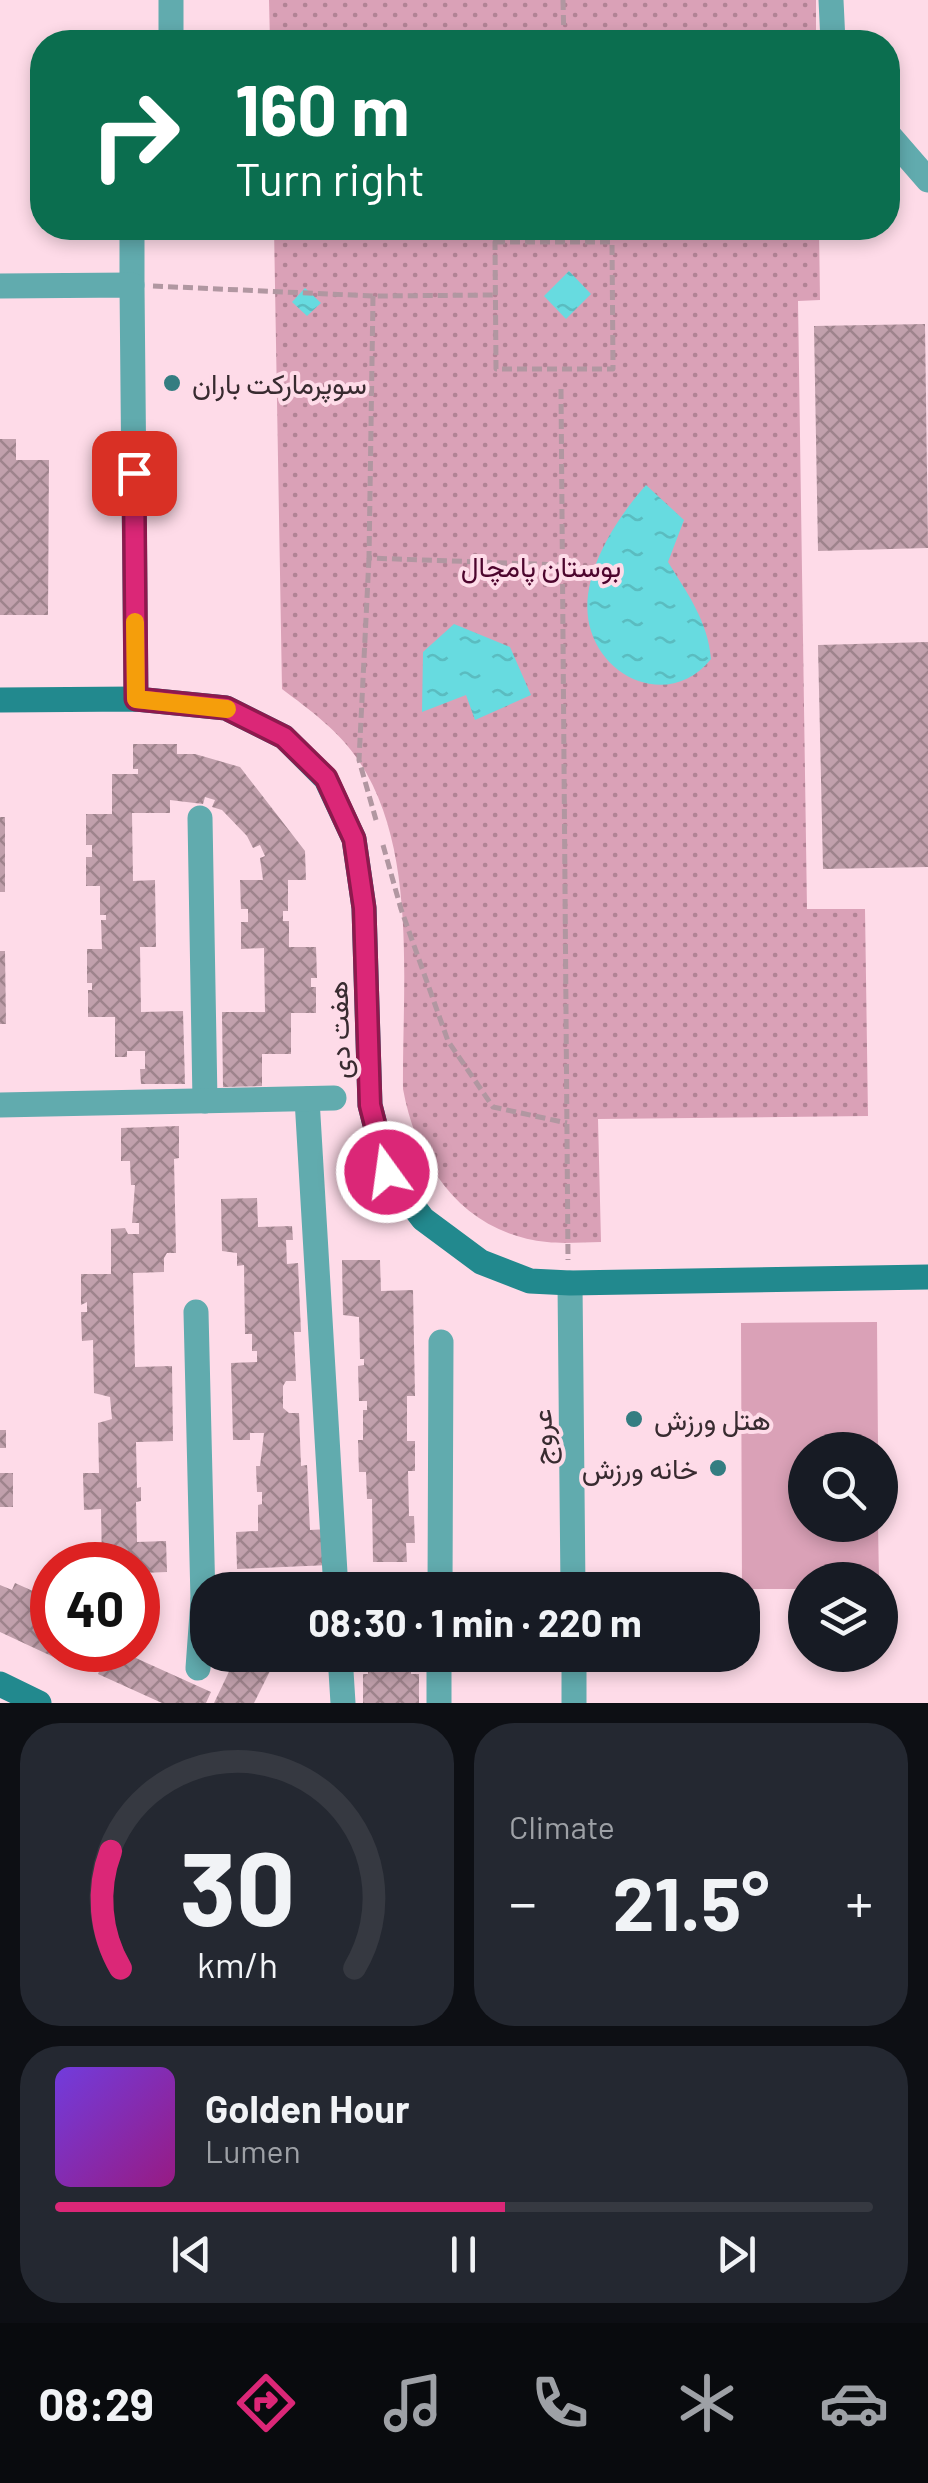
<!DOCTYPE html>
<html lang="en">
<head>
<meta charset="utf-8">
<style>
	body { margin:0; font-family:Barlow,Vazirmatn,sans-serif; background:#242831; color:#f1f3f6; height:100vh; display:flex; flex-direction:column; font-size:38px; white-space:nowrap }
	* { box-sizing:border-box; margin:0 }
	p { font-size:32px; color:#9ea1a6 }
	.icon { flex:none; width:55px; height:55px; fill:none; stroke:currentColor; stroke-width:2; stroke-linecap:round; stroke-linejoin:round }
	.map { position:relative; height:1703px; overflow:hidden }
	.sheet { display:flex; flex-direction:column; gap:20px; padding:20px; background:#0d0f14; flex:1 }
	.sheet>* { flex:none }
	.banner { position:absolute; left:30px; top:30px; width:870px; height:210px; border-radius:40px; box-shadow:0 5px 15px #0003; background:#0b6e4f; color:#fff; overflow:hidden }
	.controls { position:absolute; left:788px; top:1432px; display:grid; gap:20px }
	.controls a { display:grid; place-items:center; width:110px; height:110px; border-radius:50%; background:#171b24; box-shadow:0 5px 15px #0003; font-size:50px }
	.speed { position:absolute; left:30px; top:1542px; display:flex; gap:20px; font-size:50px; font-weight:700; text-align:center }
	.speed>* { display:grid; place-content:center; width:130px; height:130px; border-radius:50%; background:#171b24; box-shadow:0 5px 15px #0003; line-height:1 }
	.speed .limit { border:15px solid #d22; background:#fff; color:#111 }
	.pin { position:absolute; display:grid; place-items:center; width:85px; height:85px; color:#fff; margin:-42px; border-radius:20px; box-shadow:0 5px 15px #0006 }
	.me { position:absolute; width:110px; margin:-55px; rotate:346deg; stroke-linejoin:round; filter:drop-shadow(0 0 8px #0008) }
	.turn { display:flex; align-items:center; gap:35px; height:210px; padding:0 40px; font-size:45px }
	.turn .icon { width:130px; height:130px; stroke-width:2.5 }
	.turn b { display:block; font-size:70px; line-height:85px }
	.big { font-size:75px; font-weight:700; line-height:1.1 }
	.sheet .widget { flex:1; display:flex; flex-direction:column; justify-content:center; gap:15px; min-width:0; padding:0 35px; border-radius:40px; background:#242831 }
	.sheet .dial { align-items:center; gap:0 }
	.dial svg { height:260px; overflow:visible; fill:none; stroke:#363941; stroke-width:7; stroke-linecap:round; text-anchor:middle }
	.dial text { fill:#f1f3f6; stroke:none }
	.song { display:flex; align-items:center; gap:30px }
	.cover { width:120px; height:120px; border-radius:15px; background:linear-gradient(135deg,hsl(260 70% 55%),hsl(310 70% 35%)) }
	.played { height:10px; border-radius:5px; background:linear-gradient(90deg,#db2777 55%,#363941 55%) }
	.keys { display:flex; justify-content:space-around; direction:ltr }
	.heat { display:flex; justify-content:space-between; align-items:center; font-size:55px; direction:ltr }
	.sheet .tiles { flex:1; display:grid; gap:20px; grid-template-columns:1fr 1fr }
	.widget:last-child { grid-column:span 2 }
	.trip { position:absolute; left:190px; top:1572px; width:570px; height:100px; border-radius:40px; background:#171b24; box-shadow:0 5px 15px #0003; font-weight:700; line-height:100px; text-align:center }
	.dock { display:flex; height:160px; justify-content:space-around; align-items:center; background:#090b0e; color:#9ea1a6 }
	.dock .icon { width:70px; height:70px }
	.dock .active { color:#db2777 }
	.dock b { font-size:45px; color:#f1f3f6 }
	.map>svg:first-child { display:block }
	.green { fill:#daa1b7 }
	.park { fill:url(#park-dots) }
	.water { fill:url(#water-ripples) }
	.building { fill:url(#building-cross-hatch) }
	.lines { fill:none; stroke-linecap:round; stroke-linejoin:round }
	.path { stroke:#b197a1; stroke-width:5; stroke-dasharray:10 5; stroke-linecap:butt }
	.street { stroke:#61abae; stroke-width:25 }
	.secondary { stroke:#22898e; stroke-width:25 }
	.route-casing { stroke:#8e194d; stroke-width:25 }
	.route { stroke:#db2777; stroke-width:18 }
	.slow { stroke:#f59e0b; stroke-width:18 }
	.poi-dot { fill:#347d81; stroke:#fedbe8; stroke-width:4 }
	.labels { text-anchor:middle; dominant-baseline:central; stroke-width:8; stroke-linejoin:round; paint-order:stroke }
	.poi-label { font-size:28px; fill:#382b30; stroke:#fedbe8; text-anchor:start }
	.park-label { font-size:28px; fill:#4d052d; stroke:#fedbe8 }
	.street-label { font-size:28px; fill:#382b30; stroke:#fedbe8 }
</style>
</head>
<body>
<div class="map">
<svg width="928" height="1703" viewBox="0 0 928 1703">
	<defs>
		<pattern id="park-dots" width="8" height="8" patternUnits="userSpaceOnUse" patternTransform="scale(2.5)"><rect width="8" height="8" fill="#daa1b7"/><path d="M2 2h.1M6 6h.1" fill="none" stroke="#b28395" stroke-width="1.8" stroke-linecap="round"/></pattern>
		<pattern id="water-ripples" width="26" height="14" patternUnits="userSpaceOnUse" patternTransform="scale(2.5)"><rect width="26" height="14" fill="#67dbe0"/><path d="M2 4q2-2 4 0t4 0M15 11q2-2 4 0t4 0" fill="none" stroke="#5abcc0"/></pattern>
		<pattern id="building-cross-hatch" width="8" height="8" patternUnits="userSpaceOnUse" patternTransform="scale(2.5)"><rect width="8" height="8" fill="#c1a0ac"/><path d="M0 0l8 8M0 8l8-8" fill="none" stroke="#9e838c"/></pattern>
	</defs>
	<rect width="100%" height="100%" fill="#fedbe8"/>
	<path class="green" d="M877,1322L878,1450H805V1525H878L879,1580H805V1589H742L741,1323Z"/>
	<g class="park">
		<path d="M269,0H816V42H270Z"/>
		<path d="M274,228H819L820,300L798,301L807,909H865L868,1116L598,1119L601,1242C584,1242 564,1244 547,1242C462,1233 417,1165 403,1089C402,985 418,850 359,761C339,731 310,710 282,689Z"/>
	</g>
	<g class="water">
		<path d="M569,271L591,294L566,319L544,296Z"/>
		<path d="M305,288L321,303L307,316L292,302Z"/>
		<path d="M646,485L684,520L668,562C687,593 708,621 711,659C674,706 608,684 591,631C575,581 615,520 646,485Z"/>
		<path d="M454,624L510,647L531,695L475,720L466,695L422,712L423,652Z"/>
	</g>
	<g class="building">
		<path d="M925,324L928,548L818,551L814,326Z"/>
		<path d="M0,439H16V460H49L48,615H0Z"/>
		<path d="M928,642V867L823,869L818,645Z"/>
		<path d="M133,744H177V754H195L240,767L305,851L306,880H288V911H283V921H289V947H316L317,978H311V987H316V1013H291V1054H262V1086L223,1087L222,1012H265L264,948L241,949V922H248V909H241L240,880H263L260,858L265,856L260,845L253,848L247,836L222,810L212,807L215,800L205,797L203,804L170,800V813H132L133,881L155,880L156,947H140L141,1012L183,1011L185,1084H141L140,1069H145V1051H127V1057H115V1017H88V990H92V983H87V949H102L101,920H106V915H100V886H86V857H92V845H86V814H112V774H138V769H133Z"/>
		<rect x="0" y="817" width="5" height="75"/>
		<path d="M0,951H5L6,1024H0Z"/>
		<path d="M179,1126V1158L174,1159L176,1253H167L164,1258V1272L133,1273L135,1367L172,1366L173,1441L136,1442L137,1488L141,1487V1501L136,1502L137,1542L166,1541L167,1572L141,1573L138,1581V1565H102L101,1509L84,1510L83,1473H99L98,1423L112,1419L110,1397L94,1393L93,1340L82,1341L81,1312H87V1302L81,1305V1274H111V1229L125,1228L128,1234H139V1223H132L135,1185H131L130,1161H121V1128Z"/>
		<path d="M257,1198L258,1227L292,1226L293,1240H286L287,1264L298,1263L301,1332H294L296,1381H286L283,1386V1408L289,1413H299L301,1466L307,1465L310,1530L329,1529L330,1565L237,1569L236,1532L258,1531V1505L262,1504V1492H257L256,1466H260L264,1433H250V1440H233L231,1363L257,1362V1351H252V1334H245L244,1265L237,1266V1253L222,1251L221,1199Z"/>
		<path d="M342,1260H380L381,1291L413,1290L415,1396H407V1441H415V1471H408L409,1516H414L415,1543H406L407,1562H373L372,1499H367L366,1472H359L358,1440H363V1410H367V1401H359L358,1366L364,1365V1359H360L359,1317L343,1315Z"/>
		<rect x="0" y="1430" width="6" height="18"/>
		<rect x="0" y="1473" width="13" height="34"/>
		<path d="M15,1583L44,1596L41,1602L52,1607V1650H65L60,1660L0,1632V1585L12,1590Z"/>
		<path d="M94,1650H118L211,1692L206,1703H162L98,1674L106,1655Z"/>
		<path d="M237,1655H278L254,1703H214Z"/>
		<path d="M368,1655H411V1674H419V1703H363V1674H368Z"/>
	</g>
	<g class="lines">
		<g class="path">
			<path d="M563,0L564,42"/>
			<path d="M495,242H612L613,369H496Z"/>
			<path d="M153,286L373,296L495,295"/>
			<path d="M373,296L369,558L562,565"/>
			<path d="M561,389L568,1260"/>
			<path d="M369,558L359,760L376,820"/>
			<path d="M383,845L401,909L448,1041L493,1107L567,1123"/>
		</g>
		<g class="street">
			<path d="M171,0V42"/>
			<path d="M831,0L833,42"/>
			<path d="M888,134L928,180"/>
			<path d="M132,285V228"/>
			<path d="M0,286L132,285L136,699"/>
			<path d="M200,818L205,1101"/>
			<path d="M307,1099L336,1590"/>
			<path d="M0,1105L334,1098"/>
			<path d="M570,1283L573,1590"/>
			<path d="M196,1312L203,1600H208"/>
			<path d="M440,1590L441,1342"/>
			<path d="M340,1655L343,1703"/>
			<path d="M574,1655V1703"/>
			<path d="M198,1668L203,1600"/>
			<path d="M439,1703V1655"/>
		</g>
		<g class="secondary">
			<path d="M0,700L136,699L226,708L284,737L326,779L354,839L364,908L370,1105L387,1172L423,1219L481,1262L530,1281L570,1283L928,1277"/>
			<path d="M0,1684L39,1703"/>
		</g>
	</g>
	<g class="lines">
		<g class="route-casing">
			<path id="route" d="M134,473L136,699L226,708L284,737L326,778L354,839L364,908L370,1105L387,1172"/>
		</g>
		<use href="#route" class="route"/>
		<path class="slow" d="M135,622L136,699L227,709"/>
	</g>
	<g class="poi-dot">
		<circle cx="172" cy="383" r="10"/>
		<circle cx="634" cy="1419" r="10"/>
		<circle cx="718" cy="1468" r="10"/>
	</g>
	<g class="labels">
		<g class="poi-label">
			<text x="192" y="383">سوپرمارکت باران</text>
			<text x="654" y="1419">هتل ورزش</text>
			<text x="698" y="1468" text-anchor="end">خانه ورزش</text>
		</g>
		<g class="park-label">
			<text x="541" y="566">بوستان پامچال</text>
		</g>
		<g class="street-label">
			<text transform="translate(338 1030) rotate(-92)">هفت دی</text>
			<text transform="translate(541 1437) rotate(-91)">عروج</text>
		</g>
	</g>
</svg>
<div class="controls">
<a><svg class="icon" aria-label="search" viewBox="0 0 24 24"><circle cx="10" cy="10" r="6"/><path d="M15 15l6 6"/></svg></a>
<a><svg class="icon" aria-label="layers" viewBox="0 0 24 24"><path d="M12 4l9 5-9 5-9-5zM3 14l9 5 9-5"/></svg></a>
</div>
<div class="speed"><div class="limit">40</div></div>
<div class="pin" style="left:134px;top:473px;background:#d93025"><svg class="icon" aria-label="arrive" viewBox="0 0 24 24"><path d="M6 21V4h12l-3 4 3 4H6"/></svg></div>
<svg class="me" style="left:387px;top:1172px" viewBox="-20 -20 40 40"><circle r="17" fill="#db2777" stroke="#fff" stroke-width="3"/><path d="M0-11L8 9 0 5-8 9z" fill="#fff"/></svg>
<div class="trip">08:30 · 1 min · 220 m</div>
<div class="banner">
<div class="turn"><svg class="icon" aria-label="right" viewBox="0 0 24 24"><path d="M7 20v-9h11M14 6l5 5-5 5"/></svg><div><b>160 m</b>Turn right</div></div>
</div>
</div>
<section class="sheet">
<div class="tiles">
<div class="widget dial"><svg viewBox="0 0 100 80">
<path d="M14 69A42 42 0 1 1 86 69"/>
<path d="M14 69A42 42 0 0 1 11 33" stroke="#db2777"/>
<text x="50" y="56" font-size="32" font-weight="700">30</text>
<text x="50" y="72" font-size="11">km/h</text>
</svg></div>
<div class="widget"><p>Climate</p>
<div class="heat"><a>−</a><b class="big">21.5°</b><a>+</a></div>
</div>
<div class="widget">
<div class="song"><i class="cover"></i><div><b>Golden Hour</b><p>Lumen</p></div></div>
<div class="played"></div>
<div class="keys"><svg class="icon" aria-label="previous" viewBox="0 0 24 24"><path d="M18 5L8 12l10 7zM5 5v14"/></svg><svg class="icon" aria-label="pause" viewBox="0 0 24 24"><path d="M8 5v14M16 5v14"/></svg><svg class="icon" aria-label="next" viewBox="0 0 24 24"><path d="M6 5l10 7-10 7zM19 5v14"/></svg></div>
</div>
</div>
</section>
<nav class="dock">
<b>08:29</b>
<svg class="icon active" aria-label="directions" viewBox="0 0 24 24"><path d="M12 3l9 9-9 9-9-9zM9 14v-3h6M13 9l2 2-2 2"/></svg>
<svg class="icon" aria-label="music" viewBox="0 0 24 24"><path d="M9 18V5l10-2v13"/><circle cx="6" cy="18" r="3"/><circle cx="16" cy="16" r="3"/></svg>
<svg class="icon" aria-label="phone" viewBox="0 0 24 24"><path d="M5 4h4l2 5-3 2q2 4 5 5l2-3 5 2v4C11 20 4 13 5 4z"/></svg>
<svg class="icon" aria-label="climate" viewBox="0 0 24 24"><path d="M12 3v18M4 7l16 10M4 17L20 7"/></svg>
<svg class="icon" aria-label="car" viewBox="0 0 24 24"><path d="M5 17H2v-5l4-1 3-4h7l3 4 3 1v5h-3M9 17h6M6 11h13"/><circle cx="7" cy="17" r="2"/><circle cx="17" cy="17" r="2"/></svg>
</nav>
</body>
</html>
